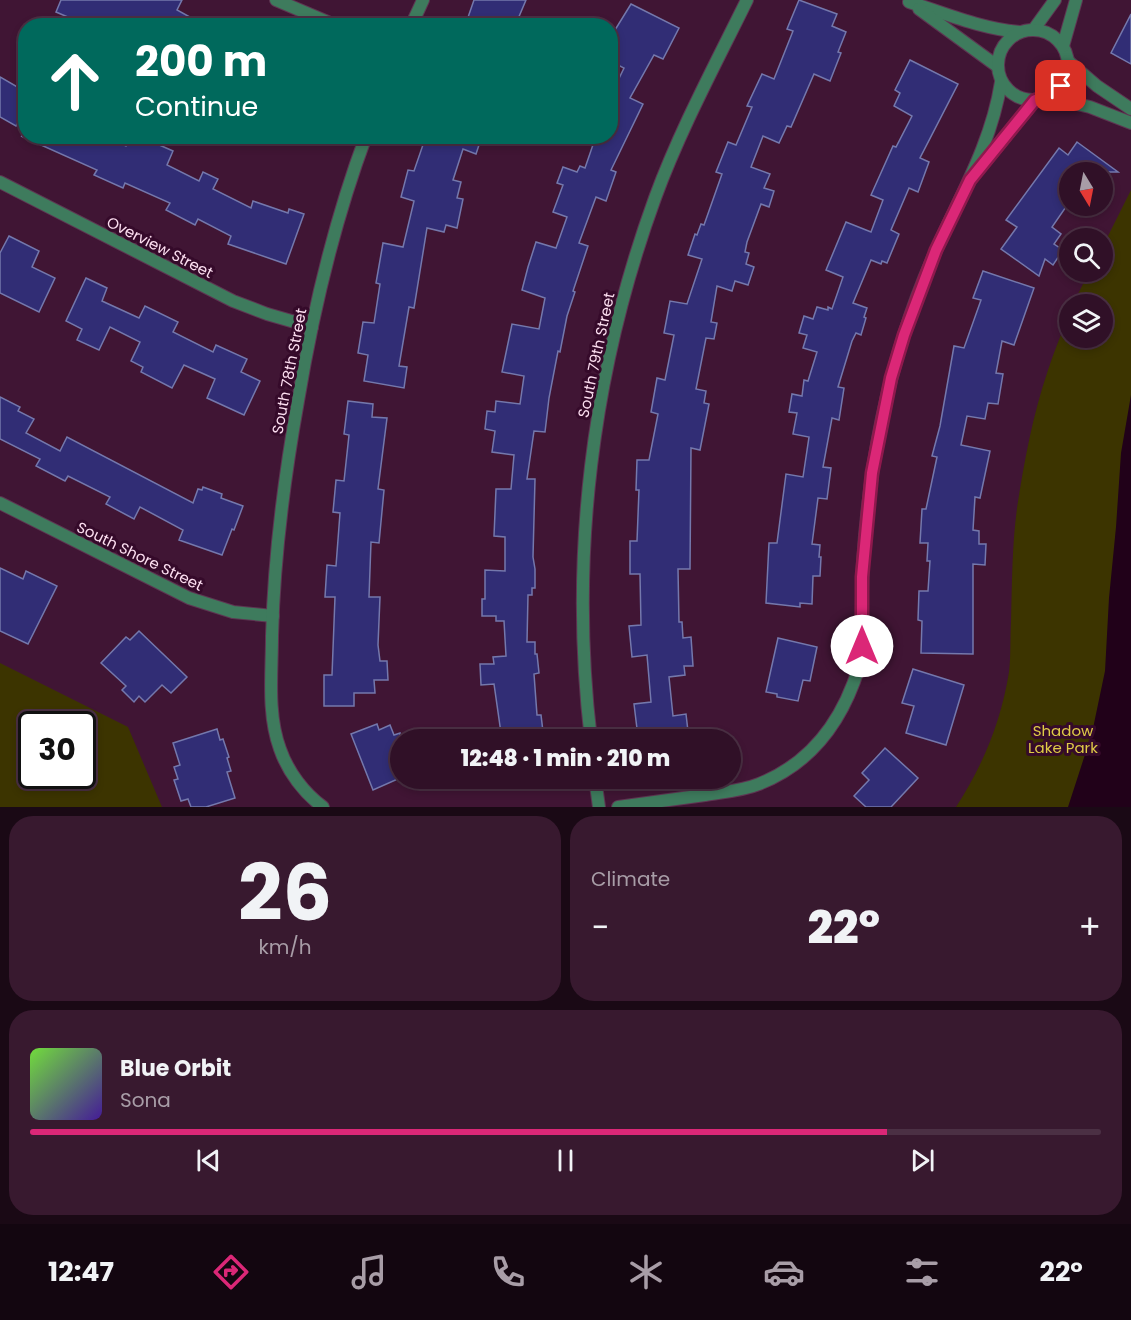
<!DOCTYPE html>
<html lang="en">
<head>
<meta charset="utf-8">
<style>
	body { margin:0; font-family:Poppins,sans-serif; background:#38192f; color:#f1f3f6; height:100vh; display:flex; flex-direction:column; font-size:22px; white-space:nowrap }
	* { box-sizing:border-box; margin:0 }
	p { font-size:20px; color:#a89da7 }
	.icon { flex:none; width:33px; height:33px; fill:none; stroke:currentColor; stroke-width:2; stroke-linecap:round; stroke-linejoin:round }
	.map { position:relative; height:807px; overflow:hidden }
	.sheet { display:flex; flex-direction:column; gap:9px; padding:9px; background:#1a0915; flex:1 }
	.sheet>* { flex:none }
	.hud { position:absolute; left:18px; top:18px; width:600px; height:126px; border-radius:24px; box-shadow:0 3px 9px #0003,0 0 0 2px #4b3044; background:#00695c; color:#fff; overflow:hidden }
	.needle { width:39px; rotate:170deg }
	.buttons { position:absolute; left:1059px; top:162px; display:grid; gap:12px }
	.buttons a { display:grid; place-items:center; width:54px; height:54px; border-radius:50%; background:#301027; box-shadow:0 3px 9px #0003,0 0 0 2px #4b3044; font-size:30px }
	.speed { position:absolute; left:18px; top:711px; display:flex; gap:12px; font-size:30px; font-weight:700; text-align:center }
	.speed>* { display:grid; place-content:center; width:78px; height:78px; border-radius:50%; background:#301027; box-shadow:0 3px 9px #0003,0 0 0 2px #4b3044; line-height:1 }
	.speed .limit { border:3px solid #111; border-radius:9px; background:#fff; color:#111 }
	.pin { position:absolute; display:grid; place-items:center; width:51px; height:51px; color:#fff; margin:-26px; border-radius:12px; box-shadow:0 3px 9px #0006 }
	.me { position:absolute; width:66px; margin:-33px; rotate:0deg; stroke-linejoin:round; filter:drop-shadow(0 0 4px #0008) }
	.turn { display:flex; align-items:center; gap:21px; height:126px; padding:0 18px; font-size:27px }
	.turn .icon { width:78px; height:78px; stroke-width:2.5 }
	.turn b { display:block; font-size:42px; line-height:51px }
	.big { font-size:45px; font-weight:800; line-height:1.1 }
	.sheet .tile { flex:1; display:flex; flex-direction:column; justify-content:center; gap:9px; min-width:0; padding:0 21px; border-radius:24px; background:#38192f }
	.sheet .dial { align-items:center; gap:0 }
	.dial b { font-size:78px; line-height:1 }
	.song { display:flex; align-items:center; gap:18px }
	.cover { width:72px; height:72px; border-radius:9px; background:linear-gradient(135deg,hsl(100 70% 55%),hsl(260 70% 35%)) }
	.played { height:6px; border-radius:3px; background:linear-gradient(90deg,#db2777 80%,#4b3044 80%) }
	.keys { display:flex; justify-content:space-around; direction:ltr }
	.heat { display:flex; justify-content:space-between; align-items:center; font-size:33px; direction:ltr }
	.sheet .tiles { flex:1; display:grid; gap:9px; grid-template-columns:1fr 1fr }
	.tile:last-child { grid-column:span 2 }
	.trip { position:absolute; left:390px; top:729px; width:351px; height:60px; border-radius:30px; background:#301027; box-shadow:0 3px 9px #0003,0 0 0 2px #4b3044; font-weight:800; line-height:60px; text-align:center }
	.tabs { display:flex; height:96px; justify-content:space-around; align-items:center; background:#130610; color:#a89da7 }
	.tabs .icon { width:42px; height:42px }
	.tabs .current { color:#db2777 }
	.tabs b { font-size:27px; color:#f1f3f6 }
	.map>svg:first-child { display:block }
	.green { fill:#3c3400; fill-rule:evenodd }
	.water { fill:#210119 }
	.building { fill:#312d75; stroke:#7478ac; stroke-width:1.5 }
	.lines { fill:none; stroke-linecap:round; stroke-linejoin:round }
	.minor-casing { stroke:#5e3552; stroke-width:14 }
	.minor { stroke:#3e7b5d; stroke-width:12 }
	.route-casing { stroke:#8e194d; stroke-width:15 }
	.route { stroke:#db2777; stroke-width:10 }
	.labels { text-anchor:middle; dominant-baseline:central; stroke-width:6; stroke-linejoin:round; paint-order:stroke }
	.street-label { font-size:15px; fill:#fddff1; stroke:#350a2a }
	.park-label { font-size:15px; fill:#dfcb47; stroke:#350a2a }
</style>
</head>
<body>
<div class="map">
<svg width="1131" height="807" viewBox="0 0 1131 807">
	<rect width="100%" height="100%" fill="#401534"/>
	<g class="green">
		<path d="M1131,190V807H956C983,765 1001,722 1009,672C1011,656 1010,638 1011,622C1012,584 1012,545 1017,508C1024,462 1033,414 1048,370C1054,351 1062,333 1069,314L1070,338H1102V304H1073L1089,272H1102L1103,246Z"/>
		<path d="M0,663L128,727L162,807H0ZM32,724H82V776H32Z"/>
	</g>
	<path class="water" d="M1131,395V807H1068L1092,733L1105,671L1109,598L1116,527L1121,453Z"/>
	<g class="building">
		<path d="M61,0H182L177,10L206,26H89L56,12Z"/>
		<path d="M474,0H526L515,26H465Z"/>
		<path d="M799,0L837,14L832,26L846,32L838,52L841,53L830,81L814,74L791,127L787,126L779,143L763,136L751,167L770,174L764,188L774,191L769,207L761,204L747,242L745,252L749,253L746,264L754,267L748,285L735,281L732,291L717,286L711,322L717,323L714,339L706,338L696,389L706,391L704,403L709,404L700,450L691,448L690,569H678L679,622H682L683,638L691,637L693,666H684L685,675L669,677L673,716L686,714L689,740H645V736L638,737L634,704L651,702L647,655L632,657L629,626L641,625L640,574H630V541H637L639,490H636L637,460H649L658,414L651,412L657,378L665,380L674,335L664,333L670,301L687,304L702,259L688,255L695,234L697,235L701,224L704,225L722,174L716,172L728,142L736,145L752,107L747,106L762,74L774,79L793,31L787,29Z"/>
		<path d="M631,4L679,28L663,59L654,55L630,98L643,104L611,170L616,172L606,201L596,197L579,243L588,246L573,291L575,292L567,316L560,352L558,351L549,398L545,432L534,431L527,479H535L533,557L535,569V588H532V595H528L527,642H535V654H537L539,673L534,674L537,715H541L544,740H502L494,684L481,685L480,664H494L493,657L506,656L504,621H496V616H482V599H485V570L505,571V537L494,536L496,489H511L514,455L492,452L495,431L485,429L487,411L495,412L496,401L520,404L524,376L502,372L512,324L539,329L545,298L522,290L528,267L536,242L556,248L567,217L553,212L563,185L557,183L563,167L577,172L580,166L585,168L596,136H610V97L624,68L610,61V28L615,30Z"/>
		<path d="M1131,14V64L1111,53Z"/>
		<path d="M910,60L958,84L920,158L929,162L918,192L909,188L891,230L899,234L887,263L882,261L881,264L871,260L853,303L867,308L864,317L866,318L861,335L856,333L852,341L838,387L844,388L839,420L832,418L823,467L831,468L827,499L818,498L812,544L820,545L819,557H821L820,576H813L812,604L800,603V607L766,603L769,543H777L786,474L803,477L809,437L793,434L797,413L789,412L792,394L802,396L804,380L808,381L817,352L803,348L807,335L799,333L804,316L813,319L817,307L828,310V307L832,309L843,277L826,270L846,222L871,232L883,200L871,195L893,146L896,147L912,116L894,106L900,93L895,90Z"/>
		<path d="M0,77L26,92V110L16,126L0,117Z"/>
		<path d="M21,136H104L126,146L130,136H139L173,151L167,165L199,181L203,172L218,179L213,189L251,208L253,201L288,213L289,209L304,214L286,264L228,244L231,236L198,219L195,225L166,210L170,203L125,183L123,188L94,175L97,170Z"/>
		<path d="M426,136H482L476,154L463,149L453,180L461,182L457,198L463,199L457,228L446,225L444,232L427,228L414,308L409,307L399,366L407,367L404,388L364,381L368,355L358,353L363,322L374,323L380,284L376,283L383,243L403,247L414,201L401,197L408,170L414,171Z"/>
		<path d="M1077,142L1118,172H1070V201L1052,227L1061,234L1054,244L1063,250L1053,265L1045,259L1039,276L1001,249L1017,227L1006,220L1059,148L1068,155Z"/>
		<path d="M9,236L39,251L32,267L55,278L39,312L0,293V253Z"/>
		<path d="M983,271L1034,288L1014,345L1002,341L996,373L1003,374L998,404L988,403L985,419L967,416L961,445L990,451L980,498L975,497L973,530L979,531V544H986L985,565L973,564V654L921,653L922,621L918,620L919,591H928L930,561H927L928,543H920L922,509H926L937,457L932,456L940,426L954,346L964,348L981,300L973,298Z"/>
		<path d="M86,278L107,288L102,301L139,318L145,306L178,322L173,332L213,352L216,345L247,359L241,372L260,381L244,415L207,398L215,379L184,365L172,388L141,372L143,367L131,361L140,342L110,327L99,350L77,340L82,329L66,321Z"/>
		<path d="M0,397L20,407L18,411L34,419L26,433L60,451L67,437L193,503L198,489L202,490L203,487L222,494L221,498L243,506L234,530L232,529L222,555L179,540L183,530L140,507L134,519L106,504L110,497L68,476L65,481L36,466L40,459L0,439Z"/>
		<path d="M348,401L373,404L372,417L387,418L378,489L384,490L379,543L371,542L369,597H380L378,645L380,661H387L388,680H374L375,693H354V706H324V675H332L335,597H325L327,565L336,566L340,513L333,512L336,480L344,481L349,435L344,434Z"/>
		<path d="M0,568L23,579L26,571L57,586L28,644L0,631Z"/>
		<path d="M139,631L187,677L171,693L162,685L145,702L139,696L134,702L122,690L126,686L101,663L126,637L130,640Z"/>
		<path d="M778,638L817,647L810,681L803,680L798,701L777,697V694L766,692Z"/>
		<path d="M913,669L964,685L946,745L906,733L914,706L902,703Z"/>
		<path d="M377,724L379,730L390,725L394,735L400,733V778L373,790L351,734Z"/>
		<path d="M217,729L220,740L223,739L229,757L227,758L231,771L227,772L235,798L206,807H191L188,799L181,801L174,780L178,779L174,767L180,765L173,743Z"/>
		<path d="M885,748L918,778L891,807H866L854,796L869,780L862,773Z"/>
	</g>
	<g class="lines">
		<g class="minor-casing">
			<g id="minor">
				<path d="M276,0L337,26"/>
				<path d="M909,2C945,13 981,29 1020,32"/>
				<path d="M919,9L997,66"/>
				<path d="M411,26L423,0"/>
				<path d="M1034,29L1055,0"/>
				<circle cx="1033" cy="65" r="35"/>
				<path d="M1063,46L1076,0"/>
				<path d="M1068,61L1097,86L1131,109"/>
				<path d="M1047,97L1090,107L1131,123"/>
				<path d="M978,170L1035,100"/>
				<path d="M0,182L233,301L267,314L312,327"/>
				<path d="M0,503L189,598L233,612L273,616"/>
				<path d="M591,740C569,557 592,371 655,198C680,130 715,65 747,0"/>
				<path d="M595,778L599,807"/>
				<path d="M323,807C304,793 288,772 280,749C267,714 272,673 272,636C274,557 284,479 298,401C313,311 334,222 366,136"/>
				<path d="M618,807C647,803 676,799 705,795C722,792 742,791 759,784C812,763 843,719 859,667C863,632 861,597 863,562C868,485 880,409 904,335C913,305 925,275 938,246C962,193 992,141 1001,82"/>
			</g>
		</g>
		<use href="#minor" class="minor"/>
	</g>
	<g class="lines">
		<g class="route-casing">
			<path id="route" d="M862,646V577L872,473L891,378L904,335L936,250L970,180L1035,100L1047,97L1061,86"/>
		</g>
		<use href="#route" class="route"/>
	</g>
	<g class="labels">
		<g class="street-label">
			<text transform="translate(160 247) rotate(27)">Overview Street</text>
			<text transform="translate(596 355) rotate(-78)">South 79th Street</text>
			<text transform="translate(289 371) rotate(-79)">South 78th Street</text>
			<text transform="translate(140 556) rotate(26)">South Shore Street</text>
		</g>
		<g class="park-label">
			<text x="1063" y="730">Shadow<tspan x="1063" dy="17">Lake Park</tspan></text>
		</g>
	</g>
</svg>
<div class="buttons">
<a><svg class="needle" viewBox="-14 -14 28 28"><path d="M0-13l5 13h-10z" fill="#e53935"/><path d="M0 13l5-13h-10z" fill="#a89da7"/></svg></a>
<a><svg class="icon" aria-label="search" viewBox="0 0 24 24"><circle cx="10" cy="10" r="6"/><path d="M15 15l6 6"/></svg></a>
<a><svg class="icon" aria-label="layers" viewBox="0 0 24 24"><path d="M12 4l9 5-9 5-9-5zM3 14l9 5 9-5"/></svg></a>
</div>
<div class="speed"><div class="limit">30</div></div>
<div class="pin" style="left:1061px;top:86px;background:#d93025"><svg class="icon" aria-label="arrive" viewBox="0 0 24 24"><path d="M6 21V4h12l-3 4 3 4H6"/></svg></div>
<svg class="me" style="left:862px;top:646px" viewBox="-20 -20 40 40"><circle r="19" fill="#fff"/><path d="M0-13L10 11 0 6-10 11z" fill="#db2777"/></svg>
<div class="trip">12:48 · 1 min · 210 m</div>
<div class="hud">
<div class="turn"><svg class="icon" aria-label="ahead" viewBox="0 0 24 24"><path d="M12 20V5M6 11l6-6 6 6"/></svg><div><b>200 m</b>Continue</div></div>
</div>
</div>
<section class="sheet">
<div class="tiles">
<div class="tile dial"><b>26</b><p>km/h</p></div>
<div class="tile"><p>Climate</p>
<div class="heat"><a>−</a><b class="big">22°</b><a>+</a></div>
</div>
<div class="tile">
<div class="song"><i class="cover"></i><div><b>Blue Orbit</b><p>Sona</p></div></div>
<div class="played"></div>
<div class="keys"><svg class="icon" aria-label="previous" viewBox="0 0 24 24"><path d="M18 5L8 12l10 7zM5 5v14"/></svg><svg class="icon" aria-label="pause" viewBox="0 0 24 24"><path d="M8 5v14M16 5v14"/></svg><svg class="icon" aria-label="next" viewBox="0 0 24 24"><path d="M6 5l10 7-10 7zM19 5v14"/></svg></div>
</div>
</div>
</section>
<nav class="tabs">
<b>12:47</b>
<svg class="icon current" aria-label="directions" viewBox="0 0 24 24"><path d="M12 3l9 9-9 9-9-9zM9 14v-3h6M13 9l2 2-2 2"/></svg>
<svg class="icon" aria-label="music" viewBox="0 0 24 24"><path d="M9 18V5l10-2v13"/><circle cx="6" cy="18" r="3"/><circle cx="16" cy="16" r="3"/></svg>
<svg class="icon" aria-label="phone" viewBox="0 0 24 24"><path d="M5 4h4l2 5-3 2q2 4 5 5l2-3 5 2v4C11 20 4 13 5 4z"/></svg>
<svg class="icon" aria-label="climate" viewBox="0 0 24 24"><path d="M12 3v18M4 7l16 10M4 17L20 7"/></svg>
<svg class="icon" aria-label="car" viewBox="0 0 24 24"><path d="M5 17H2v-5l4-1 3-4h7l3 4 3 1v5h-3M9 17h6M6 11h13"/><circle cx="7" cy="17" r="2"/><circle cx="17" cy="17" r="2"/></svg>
<svg class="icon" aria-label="filters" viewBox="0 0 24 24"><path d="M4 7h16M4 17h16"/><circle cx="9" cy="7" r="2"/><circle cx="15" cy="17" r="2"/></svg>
<b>22°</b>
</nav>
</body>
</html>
